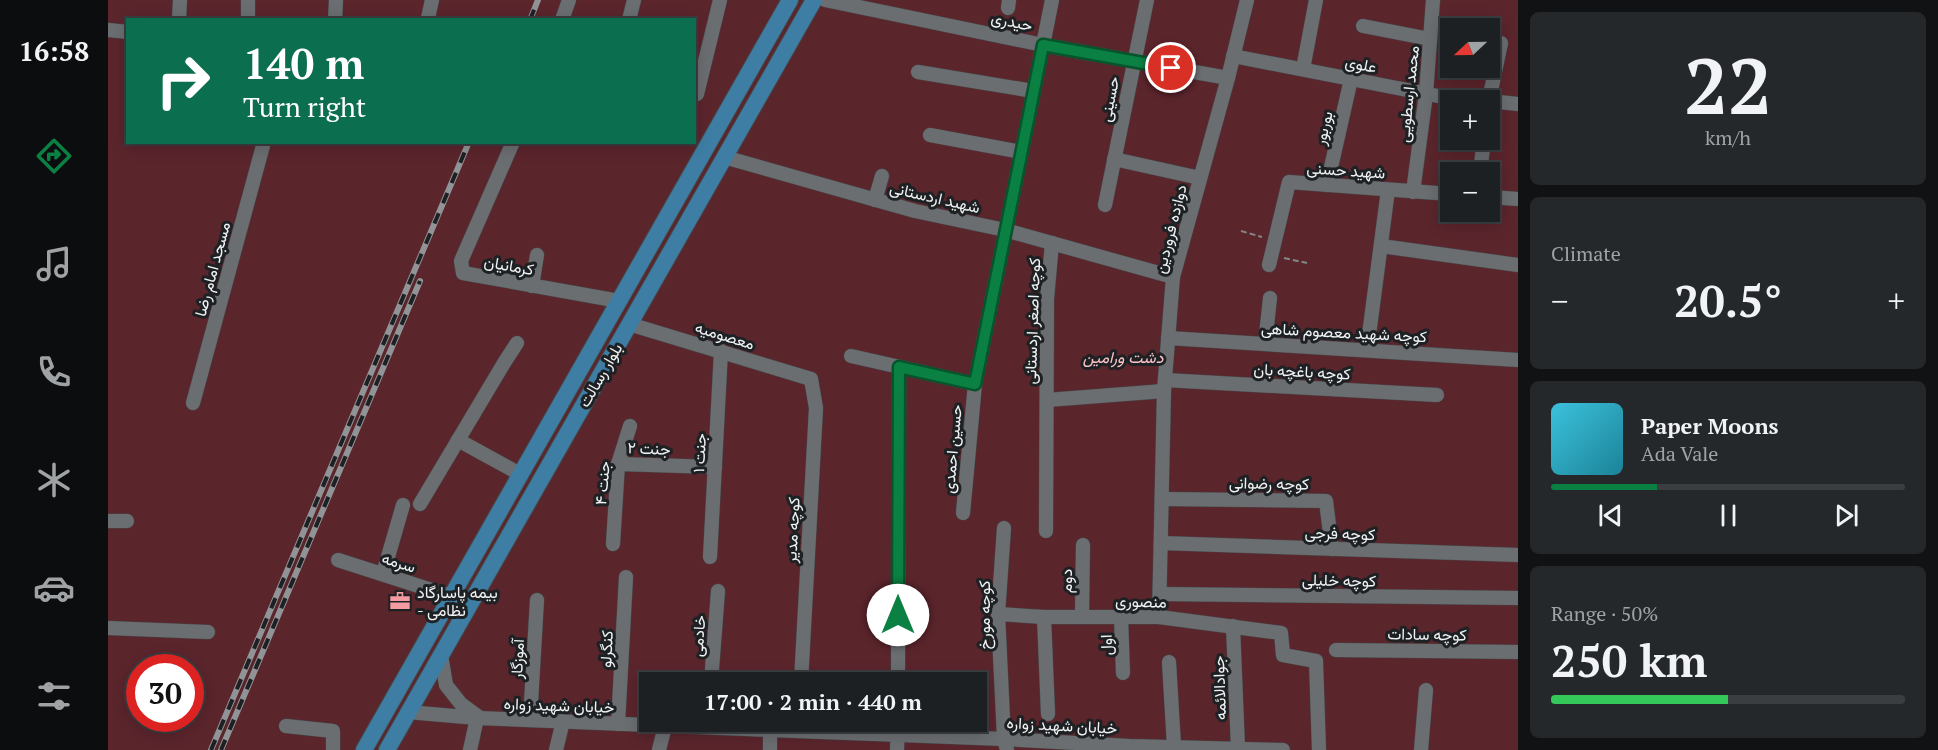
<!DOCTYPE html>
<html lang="en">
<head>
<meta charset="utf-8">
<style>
	body { margin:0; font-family:"PT Serif",Vazirmatn,serif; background:#25282a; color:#f1f3f6; height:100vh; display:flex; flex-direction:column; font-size:22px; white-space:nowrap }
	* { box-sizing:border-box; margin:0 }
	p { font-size:20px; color:#a0a3a5 }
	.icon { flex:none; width:33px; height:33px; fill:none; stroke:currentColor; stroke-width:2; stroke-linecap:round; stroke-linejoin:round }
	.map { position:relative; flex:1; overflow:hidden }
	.details { display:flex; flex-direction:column; gap:12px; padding:12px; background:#101213; width:420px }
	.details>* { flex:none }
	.hud { position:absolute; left:18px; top:18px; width:570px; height:126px; border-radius:0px; box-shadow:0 3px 15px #0003,0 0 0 2px #3b3e40; background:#0b6e4f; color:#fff; overflow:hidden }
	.needle { width:39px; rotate:248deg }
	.tools { position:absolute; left:1332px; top:18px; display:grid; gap:12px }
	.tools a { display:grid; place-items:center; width:60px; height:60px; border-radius:0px; background:#1d2022; box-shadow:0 3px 15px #0003,0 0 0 2px #3b3e40; font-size:30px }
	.speed { position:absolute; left:18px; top:654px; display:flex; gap:12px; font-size:30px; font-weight:700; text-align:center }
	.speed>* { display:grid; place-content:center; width:78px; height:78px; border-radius:50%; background:#1d2022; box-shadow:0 3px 15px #0003,0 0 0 2px #3b3e40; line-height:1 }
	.speed .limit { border:9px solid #d22; background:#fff; color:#111 }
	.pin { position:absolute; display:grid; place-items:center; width:51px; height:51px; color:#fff; margin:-26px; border:3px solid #fff; border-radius:50%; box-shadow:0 2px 6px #0007 }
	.me { position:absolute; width:66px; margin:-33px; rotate:0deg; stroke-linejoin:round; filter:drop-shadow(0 0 4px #0008) }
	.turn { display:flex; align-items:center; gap:21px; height:126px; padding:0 18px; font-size:27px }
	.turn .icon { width:78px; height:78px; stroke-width:2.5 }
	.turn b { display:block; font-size:42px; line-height:51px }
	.big { font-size:45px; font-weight:600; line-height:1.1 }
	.details .tile { flex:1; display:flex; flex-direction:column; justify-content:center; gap:9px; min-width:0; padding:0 21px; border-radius:9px; background:#25282a }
	.details .dial { align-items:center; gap:0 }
	.dial b { font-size:78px; line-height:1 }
	.song { display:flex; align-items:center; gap:18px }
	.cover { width:72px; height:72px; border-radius:9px; background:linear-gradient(135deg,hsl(190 70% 55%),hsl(190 70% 35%)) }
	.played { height:6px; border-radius:3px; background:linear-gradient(90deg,#0b8043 30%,#3b3e40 30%) }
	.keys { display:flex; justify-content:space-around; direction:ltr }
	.heat { display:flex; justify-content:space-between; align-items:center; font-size:33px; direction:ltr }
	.charge { height:9px; border-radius:4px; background:linear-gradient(90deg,#34c759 50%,#3b3e40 0) }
	.trip { position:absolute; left:531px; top:672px; width:348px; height:60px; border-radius:0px; background:#1d2022; box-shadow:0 3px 15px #0003,0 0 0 2px #3b3e40; font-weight:600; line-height:60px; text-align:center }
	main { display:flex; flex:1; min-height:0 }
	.tab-bar { display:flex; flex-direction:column; width:108px; justify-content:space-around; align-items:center; background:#0c0d0e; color:#a0a3a5 }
	.tab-bar .icon { width:42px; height:42px }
	.tab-bar .on { color:#0b8043 }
	.tab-bar b { font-size:27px; color:#f1f3f6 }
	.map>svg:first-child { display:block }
	.green { fill:#5b252c; fill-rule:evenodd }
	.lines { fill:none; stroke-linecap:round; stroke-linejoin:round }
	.minor-casing { stroke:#46494b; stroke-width:15 }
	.major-casing { stroke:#46494b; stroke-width:18 }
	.path { stroke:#838688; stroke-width:2; stroke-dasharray:6 3; stroke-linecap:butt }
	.minor { stroke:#6b6e71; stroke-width:14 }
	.major { stroke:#3e7ea5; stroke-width:16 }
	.rail-casing { stroke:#919496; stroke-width:6 }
	.rail { stroke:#1e2123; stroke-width:4; stroke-dasharray:11; stroke-linecap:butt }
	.route-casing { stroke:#07532c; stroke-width:15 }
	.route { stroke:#0b8043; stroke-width:10 }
	.labels { text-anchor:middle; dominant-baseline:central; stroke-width:6; stroke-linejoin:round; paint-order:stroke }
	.street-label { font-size:16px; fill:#f0f2f4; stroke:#1e2123 }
	.park-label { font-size:16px; font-style:italic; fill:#fcc4c8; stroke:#1e2123 }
	.poi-label { font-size:16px; fill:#f0f2f4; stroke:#1e2123; text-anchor:start }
</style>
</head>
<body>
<main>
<nav class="tab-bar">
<b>16:58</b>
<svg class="icon on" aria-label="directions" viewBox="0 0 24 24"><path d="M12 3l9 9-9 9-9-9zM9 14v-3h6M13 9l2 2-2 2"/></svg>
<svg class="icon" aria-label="music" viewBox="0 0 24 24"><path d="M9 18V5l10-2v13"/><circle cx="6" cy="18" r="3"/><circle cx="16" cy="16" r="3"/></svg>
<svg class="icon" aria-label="phone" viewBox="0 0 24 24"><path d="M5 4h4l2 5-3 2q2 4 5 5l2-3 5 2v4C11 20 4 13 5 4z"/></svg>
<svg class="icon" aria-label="climate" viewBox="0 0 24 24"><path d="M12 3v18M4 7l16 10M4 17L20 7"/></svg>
<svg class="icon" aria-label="car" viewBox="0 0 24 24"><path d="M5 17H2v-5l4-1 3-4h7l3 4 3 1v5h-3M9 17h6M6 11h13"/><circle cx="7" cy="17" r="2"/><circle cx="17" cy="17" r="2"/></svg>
<svg class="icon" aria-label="filters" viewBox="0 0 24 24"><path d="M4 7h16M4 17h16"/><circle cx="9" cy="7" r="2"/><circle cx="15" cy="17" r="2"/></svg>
</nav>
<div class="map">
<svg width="1410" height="750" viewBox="0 0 1410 750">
	<rect width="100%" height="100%" fill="#272a2d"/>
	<path class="green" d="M0,0H1410V750H0ZM20,20H586V142H20ZM1342,28H1382V68H1342ZM1342,100H1382V140H1342ZM1342,172H1382V212H1342ZM32,668H82V718H32ZM542,682H868V722H542Z"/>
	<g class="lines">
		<g class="minor-casing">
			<g id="minor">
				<path d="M717,0L935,45L1120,78"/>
				<path d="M900,8L901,0"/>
				<path d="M320,18L324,0"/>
				<path d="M71,20L72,0"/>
				<path d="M140,20V0"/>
				<path d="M227,20L228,0"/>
				<path d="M454,20L461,0"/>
				<path d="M521,20L526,0"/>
				<path d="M1255,26L1322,39"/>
				<path d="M0,30L20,32"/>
				<path d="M1125,56L1330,96L1375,100"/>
				<path d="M1195,69L1208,0"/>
				<path d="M810,72L925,91"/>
				<path d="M589,94L612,0"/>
				<path d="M1381,100L1393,43"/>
				<path d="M1382,101L1410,104"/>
				<path d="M822,135L913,152"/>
				<path d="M405,142L353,261L355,273L511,301"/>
				<path d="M616,157L807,211L897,230L1065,277"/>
				<path d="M1006,159L1092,178"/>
				<path d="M1372,172L1376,140"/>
				<path d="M1219,185L1243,79"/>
				<path d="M1305,192L1318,94L1325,0"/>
				<path d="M1382,197L1410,199"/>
				<path d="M767,200L774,176"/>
				<path d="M997,205L1039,0"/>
				<path d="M1273,246L1410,265"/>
				<path d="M1161,265L1181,182L1342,194"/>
				<path d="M424,286L429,255"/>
				<path d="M521,324L703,379L708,408L693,682"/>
				<path d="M1060,338L1410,360"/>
				<path d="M1157,344L1162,298"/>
				<path d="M1259,350L1280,190"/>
				<path d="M743,356L867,384"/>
				<path d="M1057,380L1329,395"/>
				<path d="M939,400L1056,391"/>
				<path d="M85,403L156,142"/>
				<path d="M350,440L412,474"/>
				<path d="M510,464L607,467"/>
				<path d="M1054,499L1218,501L1224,549"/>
				<path d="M312,504L396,363L409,343"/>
				<path d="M855,513L867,384L944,0"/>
				<path d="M0,521H19"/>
				<path d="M896,528L890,614L896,739L899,750"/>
				<path d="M938,531L939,299L944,243"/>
				<path d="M1053,543L1410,555"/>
				<path d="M505,544L510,464L522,426"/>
				<path d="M602,557L613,351"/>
				<path d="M230,560L342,596"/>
				<path d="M275,574L295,505"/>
				<path d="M1052,594L1410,598"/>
				<path d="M890,614L936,617H1051L1173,633L1175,655L1208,661L1211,750"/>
				<path d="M936,617L940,714"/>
				<path d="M974,617L975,545"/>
				<path d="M1013,617L1015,673"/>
				<path d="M1051,617L1056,391L1065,277L1120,78L1139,0"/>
				<path d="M1125,626L1130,748"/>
				<path d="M0,628L100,632"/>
				<path d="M1228,650L1410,652"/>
				<path d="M333,655L338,685L353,704L372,718"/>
				<path d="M1061,662L1066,746"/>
				<path d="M603,682L610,591"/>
				<path d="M790,682L791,367"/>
				<path d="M300,712L369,718L662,730L896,739L1021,746L1175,750"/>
				<path d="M422,720L429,600"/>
				<path d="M510,724L518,577"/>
				<path d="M178,726L225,731V750"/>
				<path d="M362,750L369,718"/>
				<path d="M448,750L455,721"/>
				<path d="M551,750L557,726"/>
				<path d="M662,750V730"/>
				<path d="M789,750L790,722"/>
				<path d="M1313,750L1318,690"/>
			</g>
		</g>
		<g class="major-casing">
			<g id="major">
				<path d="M256,750L682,0"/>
				<path d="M279,750L706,0"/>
			</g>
		</g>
		<g class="path">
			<path d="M1133,231L1154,237"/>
			<path d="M1176,258L1199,263"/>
		</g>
		<use href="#minor" class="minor"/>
		<use href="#major" class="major"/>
		<g class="rail-casing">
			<g id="rail">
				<path d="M422,20L430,0"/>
				<path d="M103,750L361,142"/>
				<path d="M113,750L312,281"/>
			</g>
		</g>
		<use href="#rail" class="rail"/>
	</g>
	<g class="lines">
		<g class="route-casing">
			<path id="route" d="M790,615L791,367L867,384L935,45L1063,68"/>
		</g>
		<use href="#route" class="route"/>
	</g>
	<defs>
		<g id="office-bare" transform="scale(1.62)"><path d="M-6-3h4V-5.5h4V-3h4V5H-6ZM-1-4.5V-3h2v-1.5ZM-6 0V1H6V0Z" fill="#f49aa2" stroke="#1e2123" stroke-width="2.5" paint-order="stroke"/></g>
	</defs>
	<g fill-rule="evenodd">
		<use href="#office-bare" x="292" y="601"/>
	</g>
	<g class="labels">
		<g class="street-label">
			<text transform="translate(904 21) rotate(12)">حیدری</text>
			<text transform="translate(1253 64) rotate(11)">علوی</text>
			<text transform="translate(1300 94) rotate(-84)">محمد ارسطویی</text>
			<text transform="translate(1001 99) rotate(-79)">حسینی</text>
			<text transform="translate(1215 128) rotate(-77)">بوربور</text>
			<text transform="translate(1238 170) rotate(4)">شهید حسنی</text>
			<text transform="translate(827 197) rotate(13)">شهید اردستانی</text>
			<text transform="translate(1062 229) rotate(-76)">دوازده فروردین</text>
			<text transform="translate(401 265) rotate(10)">کرمانیان</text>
			<text transform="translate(104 269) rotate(-75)">مسجد امام رضا</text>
			<text transform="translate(924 321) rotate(-88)">کوچه اصغر اردستانی</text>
			<text transform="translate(1236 332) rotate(3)">کوچه شهید معصوم شاهی</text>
			<text transform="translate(617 335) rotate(17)">معصومیه</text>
			<text transform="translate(1194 371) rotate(3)">کوچه باغچه بان</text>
			<text transform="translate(492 375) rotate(-60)">بلوار رسالت</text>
			<text transform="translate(541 448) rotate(2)">جنت ۲</text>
			<text transform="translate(844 449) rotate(-85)">حسین احمدی</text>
			<text transform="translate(591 453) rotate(-87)">جنت ۱</text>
			<text transform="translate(494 483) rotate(-85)">جنت ۴</text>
			<text transform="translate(1161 483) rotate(1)">کوچه رضوانی</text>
			<text transform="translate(684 530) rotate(-87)">کوچه مدیر</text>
			<text transform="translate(1232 533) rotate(2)">کوچه فرجی</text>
			<text transform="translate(291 562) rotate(18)">سرمه</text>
			<text transform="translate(1231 580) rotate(1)">کوچه خلیلی</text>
			<text transform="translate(958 581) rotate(-89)">دوم</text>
			<text transform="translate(1033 601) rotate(2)">منصوری</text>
			<text transform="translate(876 615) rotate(-90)">کوچه مورخ</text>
			<text transform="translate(1319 634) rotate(1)">کوچه سادات</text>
			<text transform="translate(590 636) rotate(-86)">خادمی</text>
			<text transform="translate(998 645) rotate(-92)">اول</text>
			<text transform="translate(498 649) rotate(-87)">کنگرلو</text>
			<text transform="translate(409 659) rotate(-87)">آموزگار</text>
			<text transform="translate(1111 688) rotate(-92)">جوادالائمه</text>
			<text transform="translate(451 705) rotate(2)">خیابان شهید زواره</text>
			<text transform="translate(954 725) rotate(3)">خیابان شهید زواره</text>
		</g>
		<g class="park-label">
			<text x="1015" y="357">دشت ورامین</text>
		</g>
		<g class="poi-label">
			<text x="309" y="592">بیمه پاسارگاد<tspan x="309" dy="18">- نظامی</tspan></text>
		</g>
	</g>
</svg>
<div class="tools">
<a><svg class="needle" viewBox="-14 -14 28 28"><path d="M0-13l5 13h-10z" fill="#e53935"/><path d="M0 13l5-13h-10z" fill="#a0a3a5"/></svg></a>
<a>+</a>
<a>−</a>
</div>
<div class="speed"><div class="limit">30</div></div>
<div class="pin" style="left:1063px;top:68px;background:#d93025"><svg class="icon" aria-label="arrive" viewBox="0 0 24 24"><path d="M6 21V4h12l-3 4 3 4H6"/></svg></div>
<svg class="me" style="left:790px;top:615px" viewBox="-20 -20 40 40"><circle r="19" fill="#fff"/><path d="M0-13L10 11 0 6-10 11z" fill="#0b8043"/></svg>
<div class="trip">17:00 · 2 min · 440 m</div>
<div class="hud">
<div class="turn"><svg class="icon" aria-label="right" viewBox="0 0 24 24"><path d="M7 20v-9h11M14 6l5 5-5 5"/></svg><div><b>140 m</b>Turn right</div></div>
</div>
</div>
<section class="details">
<div class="tile dial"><b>22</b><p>km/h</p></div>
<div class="tile"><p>Climate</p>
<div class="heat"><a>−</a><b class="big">20.5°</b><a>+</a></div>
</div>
<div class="tile">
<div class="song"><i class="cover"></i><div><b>Paper Moons</b><p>Ada Vale</p></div></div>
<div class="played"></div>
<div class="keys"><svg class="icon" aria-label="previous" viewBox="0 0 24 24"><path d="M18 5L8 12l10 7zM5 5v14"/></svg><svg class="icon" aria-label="pause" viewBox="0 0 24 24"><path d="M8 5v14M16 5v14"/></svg><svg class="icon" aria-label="next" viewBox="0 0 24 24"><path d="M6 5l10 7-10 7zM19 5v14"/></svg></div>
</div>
<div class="tile"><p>Range · 50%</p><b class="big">250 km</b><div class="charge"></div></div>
</section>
</main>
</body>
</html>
